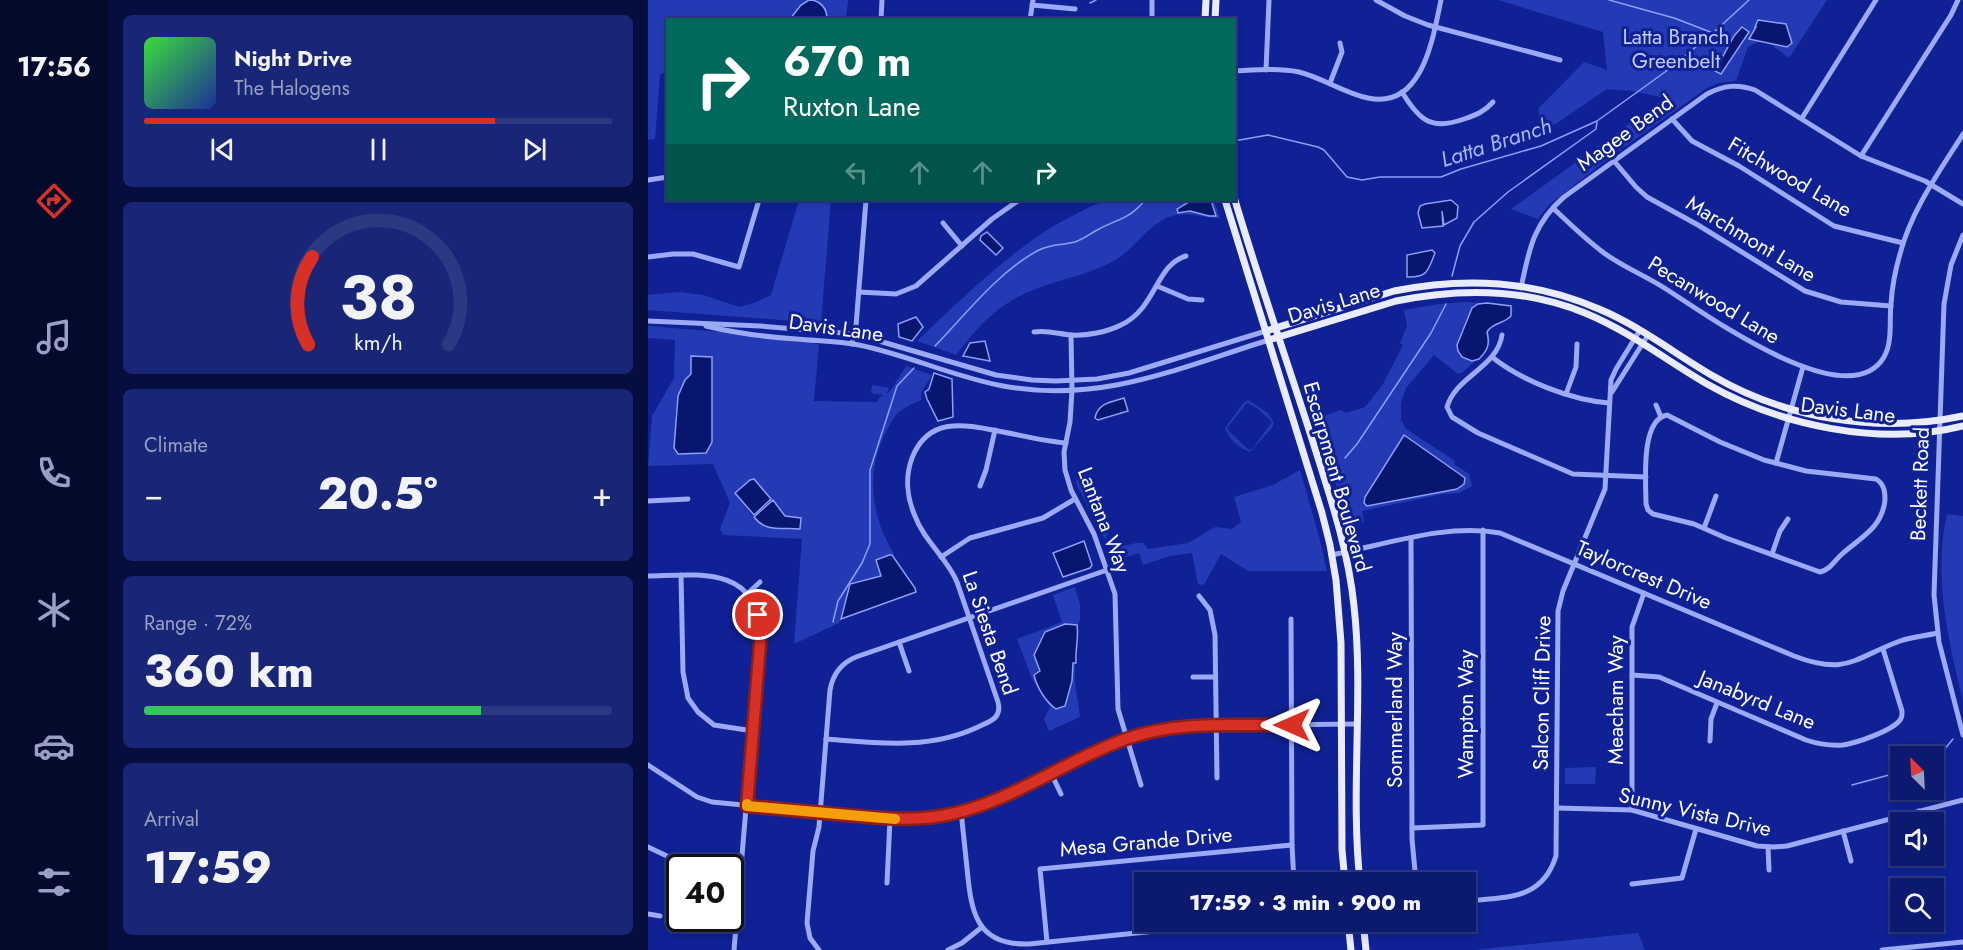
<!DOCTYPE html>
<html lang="en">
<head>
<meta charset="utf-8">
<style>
	body { margin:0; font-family:Jost,sans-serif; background:#192677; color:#f1f3f6; height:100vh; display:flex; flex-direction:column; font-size:22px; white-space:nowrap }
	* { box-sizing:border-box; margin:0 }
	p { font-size:20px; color:#9aa0c3 }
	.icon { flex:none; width:33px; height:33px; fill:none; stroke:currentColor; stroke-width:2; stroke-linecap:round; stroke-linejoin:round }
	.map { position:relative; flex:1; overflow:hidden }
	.panel { display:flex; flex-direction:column; gap:15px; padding:15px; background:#060e3d; width:540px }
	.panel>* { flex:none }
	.banner { position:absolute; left:18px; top:18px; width:570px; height:183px; border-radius:0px; box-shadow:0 3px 9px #0003,0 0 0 2px #2b3882; background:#00695c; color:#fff; overflow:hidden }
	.needle { width:39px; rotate:336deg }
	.buttons { position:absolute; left:1242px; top:746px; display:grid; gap:12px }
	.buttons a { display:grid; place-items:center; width:54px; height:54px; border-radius:0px; background:#0b196f; box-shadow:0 3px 9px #0003,0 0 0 2px #2b3882; font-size:30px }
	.speed { position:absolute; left:18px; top:854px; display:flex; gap:12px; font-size:30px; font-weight:700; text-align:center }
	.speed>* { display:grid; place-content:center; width:78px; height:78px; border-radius:50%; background:#0b196f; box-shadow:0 3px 9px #0003,0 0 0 2px #2b3882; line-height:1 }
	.speed .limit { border:3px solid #111; border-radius:9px; background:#fff; color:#111 }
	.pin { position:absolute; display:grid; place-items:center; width:51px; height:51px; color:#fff; margin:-26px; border:3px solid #fff; border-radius:50%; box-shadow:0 2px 6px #0007 }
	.me { position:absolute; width:66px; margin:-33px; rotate:270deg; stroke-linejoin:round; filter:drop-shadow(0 0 4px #0008) }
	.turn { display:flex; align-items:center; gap:21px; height:126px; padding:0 18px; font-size:27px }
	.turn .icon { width:78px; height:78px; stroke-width:2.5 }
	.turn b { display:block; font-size:42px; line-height:51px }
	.lanes { display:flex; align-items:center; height:57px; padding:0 18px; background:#0003; justify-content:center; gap:30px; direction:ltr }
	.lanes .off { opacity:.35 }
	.big { font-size:45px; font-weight:800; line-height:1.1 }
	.panel .widget { flex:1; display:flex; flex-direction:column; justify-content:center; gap:9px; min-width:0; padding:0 21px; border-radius:9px; background:#192677 }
	.panel .dial { align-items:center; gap:0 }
	.dial svg { height:156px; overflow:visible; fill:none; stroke:#2b3882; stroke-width:7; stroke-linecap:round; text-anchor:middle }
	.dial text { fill:#f1f3f6; stroke:none }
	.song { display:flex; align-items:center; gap:18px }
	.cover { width:72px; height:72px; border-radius:9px; background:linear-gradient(135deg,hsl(120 70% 55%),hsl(230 70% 35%)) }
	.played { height:6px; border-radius:3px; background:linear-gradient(90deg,#d93025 75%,#2b3882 75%) }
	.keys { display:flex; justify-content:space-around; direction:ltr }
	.heat { display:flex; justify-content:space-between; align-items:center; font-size:33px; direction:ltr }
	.charge { height:9px; border-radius:4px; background:linear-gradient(90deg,#34c759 72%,#2b3882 0) }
	.trip { position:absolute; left:486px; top:872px; width:342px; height:60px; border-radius:0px; background:#0b196f; box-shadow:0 3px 9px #0003,0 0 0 2px #2b3882; font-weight:800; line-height:60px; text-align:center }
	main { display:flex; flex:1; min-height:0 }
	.dock { display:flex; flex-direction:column; width:108px; justify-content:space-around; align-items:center; background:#040a2c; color:#9aa0c3 }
	.dock .icon { width:42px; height:42px }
	.dock .current { color:#d93025 }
	.dock b { font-size:27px; color:#f1f3f6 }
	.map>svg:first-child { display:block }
	.green { fill:#243ab4; fill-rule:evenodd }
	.water { fill:#09166f; stroke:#8d9ff8; stroke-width:1.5 }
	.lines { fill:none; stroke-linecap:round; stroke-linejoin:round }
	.stream { stroke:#8d9ff8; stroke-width:1.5 }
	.minor { stroke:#9ca9f4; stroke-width:5 }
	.major { stroke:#e9ebff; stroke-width:7 }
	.route-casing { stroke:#8d1f18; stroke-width:15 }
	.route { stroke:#d93025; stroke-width:10 }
	.slow { stroke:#f59e0b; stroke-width:10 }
	.labels { text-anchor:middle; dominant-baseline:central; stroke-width:6; stroke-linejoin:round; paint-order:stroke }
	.park-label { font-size:21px; fill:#c4cdfe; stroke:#0f2194 }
	.street-label { font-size:21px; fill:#fff; stroke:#0f2194 }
	.water-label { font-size:22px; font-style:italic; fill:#a8b5fb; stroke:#0f2194 }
</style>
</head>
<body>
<main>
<nav class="dock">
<b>17:56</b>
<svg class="icon current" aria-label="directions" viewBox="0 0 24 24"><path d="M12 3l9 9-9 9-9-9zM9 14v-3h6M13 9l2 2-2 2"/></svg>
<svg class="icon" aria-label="music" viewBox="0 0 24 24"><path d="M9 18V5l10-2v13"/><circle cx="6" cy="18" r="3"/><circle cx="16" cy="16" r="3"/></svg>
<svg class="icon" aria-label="phone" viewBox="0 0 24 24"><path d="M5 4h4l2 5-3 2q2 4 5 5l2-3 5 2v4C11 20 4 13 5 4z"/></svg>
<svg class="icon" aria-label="climate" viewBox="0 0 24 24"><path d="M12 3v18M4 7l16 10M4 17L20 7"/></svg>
<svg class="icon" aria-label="car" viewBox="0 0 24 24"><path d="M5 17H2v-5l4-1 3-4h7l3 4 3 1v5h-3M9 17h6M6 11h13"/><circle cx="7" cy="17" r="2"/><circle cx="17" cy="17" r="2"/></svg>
<svg class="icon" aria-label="filters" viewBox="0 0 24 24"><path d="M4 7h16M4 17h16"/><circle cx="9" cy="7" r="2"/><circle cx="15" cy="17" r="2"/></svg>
</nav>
<section class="panel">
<div class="widget">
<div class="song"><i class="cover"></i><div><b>Night Drive</b><p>The Halogens</p></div></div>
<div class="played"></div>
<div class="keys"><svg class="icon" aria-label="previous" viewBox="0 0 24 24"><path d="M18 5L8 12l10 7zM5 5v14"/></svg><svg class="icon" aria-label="pause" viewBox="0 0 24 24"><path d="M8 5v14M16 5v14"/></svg><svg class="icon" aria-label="next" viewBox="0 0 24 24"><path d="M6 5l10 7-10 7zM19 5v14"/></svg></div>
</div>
<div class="widget dial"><svg viewBox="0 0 100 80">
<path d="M14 69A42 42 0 1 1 86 69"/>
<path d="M14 69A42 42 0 0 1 16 24" stroke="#d93025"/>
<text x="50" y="56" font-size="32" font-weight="700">38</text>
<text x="50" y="72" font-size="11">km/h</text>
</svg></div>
<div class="widget"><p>Climate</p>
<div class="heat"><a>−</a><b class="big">20.5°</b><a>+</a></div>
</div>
<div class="widget"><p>Range · 72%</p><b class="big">360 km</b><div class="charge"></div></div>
<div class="widget"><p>Arrival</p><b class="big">17:59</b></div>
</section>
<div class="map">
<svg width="1315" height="950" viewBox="0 0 1315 950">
	<rect width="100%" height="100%" fill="#0f2194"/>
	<g class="green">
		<path d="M0,0H200L198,19L20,20L19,71L12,75L7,139L0,140Z"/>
		<path d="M850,0H1179L1141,58L1116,39L1100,47L1088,81L1070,83L1059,88L961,158L901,205L890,219L863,209L1017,98L984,91L959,89L890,136L891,108L936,62L959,70L955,32Z"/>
		<path d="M151,200H183L173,323L0,310V295L31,292L55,295L91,307L106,303L123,295Z"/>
		<path d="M457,200H566L572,218C557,218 542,212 527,215C501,222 490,246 469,259C446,273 421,277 396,286C354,300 334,321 308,355L269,341C309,303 350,263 396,232C415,220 437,209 457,200Z"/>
		<path d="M816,302L861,305L865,309L862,318L849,322L840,330L842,341L839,350L815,372L810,374L786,355L758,388L753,403V420L758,429L807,461L806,464L821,474L824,486L811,493L795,494L714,511L716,522L700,525L669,421L670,418L693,410L698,413L717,407L734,386L755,345L752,343L759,326L756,310L791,304Z"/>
		<path d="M0,326L74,332L171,344L166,401L229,402L231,398L235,395L223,393L224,385L241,388L238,394L243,390L258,366L284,375L273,393V400C265,404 256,407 249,414C243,421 239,430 235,438C218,477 224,518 246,554L241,555L233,576L202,584L191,623L146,644L154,539L75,535L72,529L82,503L65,464L0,466L4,416L26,378L27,340L0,338ZM63,357L64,419L27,418C30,383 37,379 63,357ZM104,479L106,480L136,515L152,528H134L106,518L87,493Z"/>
		<path d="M600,400L620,413L626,423L624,428L602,452C592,449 580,438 577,428L596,402ZM599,403L609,408L624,422L604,449L601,450L582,432L579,428Z"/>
		<path d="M652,470L672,540L679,571H600L573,554L556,585L550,584L544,553L522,556L495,565L491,553L463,562L459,550L488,543H495L500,549L540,543L567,527L584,529L593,522L586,497L625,485Z"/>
		<path d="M439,475L445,479L461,531L458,538H456L428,483L429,478Z"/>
		<path d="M1299,514L1315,516V701C1300,640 1285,576 1299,514Z"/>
		<path d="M427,587L432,605V620L429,628L430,639L427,649V682L432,717L401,731L396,719L402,707L384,679L369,639L414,622L405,595Z"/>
		<path d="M948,767L947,784H917V768Z"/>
		<path d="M990,933L997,950H826Z"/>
	</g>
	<g class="water">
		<path d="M161,0C172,0 179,8 179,19H142L153,5Z"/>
		<path d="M1110,20L1138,24L1144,43L1139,47L1101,39L1108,27H1107Z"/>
		<path d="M1094,27L1101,32L1073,74L1067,71L1086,36Z"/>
		<path d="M544,200H563L568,216H561L542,211L530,213L529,209Z"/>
		<path d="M803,200L810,206L809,218L796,225L794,211L795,226L774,228L770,213L772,206L777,204Z"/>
		<path d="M339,232L355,248L348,255L332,240L333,236Z"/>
		<path d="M784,250L787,253C780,270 780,278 759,277V255Z"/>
		<path d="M839,303L863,306V316C856,324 845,322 839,332C842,344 840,350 831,359L824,361L814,357L810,351L809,345L824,308L830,304Z"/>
		<path d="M268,317L275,327L264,341L251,337L250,324Z"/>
		<path d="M337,341L342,361L315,356L322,343Z"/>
		<path d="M43,356L64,357V442L58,453L30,454L26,448L30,396L37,380L43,374Z"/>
		<path d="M286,373L304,379L305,417L290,421L279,399L277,392L281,389Z"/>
		<path d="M476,398L480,411L450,420L447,418C450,403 463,402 476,398Z"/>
		<path d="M756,435L813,475L817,478L816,484L809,489L719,506L716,503L717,497Z"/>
		<path d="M106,479L123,499L106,515L87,493L102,480Z"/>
		<path d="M125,500L137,516L153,518L152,529C135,527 118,533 106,517Z"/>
		<path d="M436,541L444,565L442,568L415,577L405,553Z"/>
		<path d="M241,555H244L267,588L268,592L193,619L202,584L233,576L228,560Z"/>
		<path d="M417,624L429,625C431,638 427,650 428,663H425L424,681L417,706L408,709C398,702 389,688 386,675L392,671L386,655L397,632Z"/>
	</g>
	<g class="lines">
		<g class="stream">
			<path d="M961,0L1026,18L1065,33L1101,0"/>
			<path d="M442,3L448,0"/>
			<path d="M586,141L620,135L670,147L676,150L699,177L714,180L732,177H793L813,169L893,146L949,121L1017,72L1065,33"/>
			<path d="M804,276L812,246L826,222L860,192L948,129L949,122"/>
			<path d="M287,346C317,315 352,270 391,250C403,244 415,245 427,242C436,239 443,233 451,229C470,219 483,218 497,200"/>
			<path d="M697,458L709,444L783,333L798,304"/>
			<path d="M185,622L190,601L214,563L222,544V470L249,386L266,368"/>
			<path d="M1286,762L1305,739"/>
			<path d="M1204,785L1252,772"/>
		</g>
		<g class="minor">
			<path d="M728,0L757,16L780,25L912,60"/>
			<path d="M384,5L427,9"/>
			<path d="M233,20L234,0"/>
			<path d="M382,20L385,0"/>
			<path d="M504,20V0"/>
			<path d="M618,70L621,0"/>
			<path d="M586,71C608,70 630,68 651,72C675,78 696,93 720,98C775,110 785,37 793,0"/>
			<path d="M682,83L694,52L692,43"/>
			<path d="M754,92C771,120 783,131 816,119C828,115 836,112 845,102"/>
			<path d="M1154,118L1228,0"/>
			<path d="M1024,119L1044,141L1091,166L1186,226L1255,243"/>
			<path d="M1213,156L1303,15L1310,0"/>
			<path d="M966,161L988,187L999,197L1050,225L1157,291L1193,302L1243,306"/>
			<path d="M0,180L20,177"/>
			<path d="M905,208C921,223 937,239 956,253C975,267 998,276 1018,289C1056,313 1200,418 1236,357C1245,341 1241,321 1243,304C1244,287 1247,271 1252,254C1263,211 1291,172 1315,134"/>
			<path d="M295,223L314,246"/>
			<path d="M1315,235L1303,265L1296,304L1286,595L1291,642L1315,735"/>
			<path d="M0,257L25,254H45L91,267L111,200"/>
			<path d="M509,286L540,299L554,300"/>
			<path d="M873,288C881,250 885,224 916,197L1059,94C1076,85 1090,84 1107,90L1213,156L1277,181L1315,204"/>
			<path d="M211,292L248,294L268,286L344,219L371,200"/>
			<path d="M0,321L112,326L207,334L348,375L384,380L408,381L449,379L481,373L618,331"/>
			<path d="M58,326C87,333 118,337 148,339C169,341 190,341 211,345C260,355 306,377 355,386C453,404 530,368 621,340"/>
			<path d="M386,332C400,330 410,334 423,335C439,336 459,332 473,325C509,308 507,265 538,256"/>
			<path d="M423,335L424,390L422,422L416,452L417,470L423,490L446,534L467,594L470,709L493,785"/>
			<path d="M854,335C849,368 808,376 799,407L804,417L830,433L925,474L998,477"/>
			<path d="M204,344L208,326L218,200"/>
			<path d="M844,357C874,381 923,400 961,403"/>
			<path d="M964,392L1000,335"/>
			<path d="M918,394L928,367L929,344"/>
			<path d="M1008,405L1013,417"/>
			<path d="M1019,415L1072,442L1116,460L1158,471L1228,479C1236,484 1237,491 1237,500C1234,528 1213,537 1194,554C1186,561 1183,569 1172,572L1078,538L1046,524L1005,514L1000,510L998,504C998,482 992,420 1019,415Z"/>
			<path d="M1128,463L1155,367"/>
			<path d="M332,486L338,470L347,430"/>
			<path d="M0,501L40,499"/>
			<path d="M1056,528L1068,496"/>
			<path d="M763,539L764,839L768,882"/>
			<path d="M1124,554L1132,531L1140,519"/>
			<path d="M683,555C737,545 797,523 852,533L1146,656C1199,676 1206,658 1252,641C1264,637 1277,636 1289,633"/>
			<path d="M293,557L322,538L395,518L427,499"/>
			<path d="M33,575L35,672L40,698L50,712L66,725L105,731"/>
			<path d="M0,576C49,575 107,565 113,631L86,950"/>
			<path d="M99,594L112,582"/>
			<path d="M551,596L562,610L567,635L569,778"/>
			<path d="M643,619L644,845L646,882"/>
			<path d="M251,642L261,671"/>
			<path d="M984,675L1011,677L1158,740C1170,744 1182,746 1195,745C1208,743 1244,731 1252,720C1254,717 1254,716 1254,711L1235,649"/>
			<path d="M545,677H567"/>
			<path d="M178,739C230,743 281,750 330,727C343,721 354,718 350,702L309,582C299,558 276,541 267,516C259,498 257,477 264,458C280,417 315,424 350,431C372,435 395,441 418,443"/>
			<path d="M1062,741L1063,719L1069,703"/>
			<path d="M0,765L49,797L64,802L242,819C282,819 320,812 357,796C399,778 438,750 481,738C529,724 577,725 626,725C653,725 681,724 708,724"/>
			<path d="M403,773L413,794"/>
			<path d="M909,808L984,810L1109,846L1126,847L1139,846L1315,800"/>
			<path d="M984,810V627L996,593"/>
			<path d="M313,811C315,830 317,849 319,868C323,910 327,946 381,944L606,921"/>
			<path d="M1271,811L1273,822"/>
			<path d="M764,828L835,825V530"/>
			<path d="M1195,831L1203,861"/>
			<path d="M0,847L42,867"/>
			<path d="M1120,847L1121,870"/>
			<path d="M1286,852L1288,855"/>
			<path d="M82,876L93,877"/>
			<path d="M239,883L242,819"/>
			<path d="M984,884L1034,878L1048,829"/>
			<path d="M818,901C857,897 894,901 908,856L910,611L915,591L957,489L963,380L968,369L992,330"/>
			<path d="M0,914L12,916"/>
			<path d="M399,942L392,869L644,845"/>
			<path d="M171,950L162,938L159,923L165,851L171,827L182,690C185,674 193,663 208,657L459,570"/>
			<path d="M300,950L314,943L334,927"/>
			<path d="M1234,950L1315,942"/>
		</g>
		<g class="major">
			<path d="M557,20L558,0"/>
			<path d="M567,20L568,0"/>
			<path d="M586,197C610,278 638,358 664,439C681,493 700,548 706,606C716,696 702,790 712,882"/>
			<path d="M577,200L674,513L682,545L688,580L693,643L694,850L697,882"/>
			<path d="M618,331L746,291C816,277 885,280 951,309C992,326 1027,354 1065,376C1139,419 1231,434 1315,416"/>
			<path d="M621,340L748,301C811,288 876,288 937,313C981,331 1018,360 1059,384C1133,426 1232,447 1315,426"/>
			<path d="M700,921L703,950"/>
			<path d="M715,921L718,950"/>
		</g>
	</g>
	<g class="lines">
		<g class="route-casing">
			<path id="route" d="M110,615L113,631L99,806C132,809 165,812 198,815C230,818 262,821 293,816C360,805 415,761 478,739C531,720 589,726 644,725"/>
		</g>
		<use href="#route" class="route"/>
		<path class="slow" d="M99,804V806L247,819"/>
	</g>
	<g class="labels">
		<g class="park-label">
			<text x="1028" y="37">Latta Branch<tspan x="1028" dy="24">Greenbelt</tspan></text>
		</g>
		<g class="street-label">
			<text transform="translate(977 133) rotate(-36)">Magee Bend</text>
			<text transform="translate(1142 177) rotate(30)">Fitchwood Lane</text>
			<text transform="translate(1103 239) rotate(31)">Marchmont Lane</text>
			<text transform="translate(1066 300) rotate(31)">Pecanwood Lane</text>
			<text transform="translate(686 303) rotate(-17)">Davis Lane</text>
			<text transform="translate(188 328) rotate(8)">Davis Lane</text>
			<text transform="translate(1200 410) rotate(7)">Davis Lane</text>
			<text transform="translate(689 477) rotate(74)">Escarpment Boulevard</text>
			<text transform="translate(1272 484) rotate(-88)">Beckett Road</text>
			<text transform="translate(456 520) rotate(69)">Lantana Way</text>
			<text transform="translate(996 575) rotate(23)">Taylorcrest Drive</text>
			<text transform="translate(342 633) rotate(71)">La Siesta Bend</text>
			<text transform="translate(894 693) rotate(-89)">Salcon Cliff Drive</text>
			<text transform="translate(968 700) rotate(-90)">Meacham Way</text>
			<text transform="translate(1109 700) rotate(22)">Janabyrd Lane</text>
			<text transform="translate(747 710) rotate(-90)">Sommerland Way</text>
			<text transform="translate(818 714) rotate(-90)">Wampton Way</text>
			<text transform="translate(1047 812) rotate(13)">Sunny Vista Drive</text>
			<text transform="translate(498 842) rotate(-5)">Mesa Grande Drive</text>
		</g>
		<g class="water-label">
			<text transform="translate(848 142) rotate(-18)">Latta Branch</text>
		</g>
	</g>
</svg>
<div class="buttons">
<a><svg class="needle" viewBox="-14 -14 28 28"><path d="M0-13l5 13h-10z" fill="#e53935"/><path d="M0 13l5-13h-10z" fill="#9aa0c3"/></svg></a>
<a><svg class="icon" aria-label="sound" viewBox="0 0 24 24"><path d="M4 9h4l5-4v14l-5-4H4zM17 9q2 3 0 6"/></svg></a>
<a><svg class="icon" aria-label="search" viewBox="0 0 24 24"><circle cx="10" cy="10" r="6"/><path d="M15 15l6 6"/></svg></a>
</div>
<div class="speed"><div class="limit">40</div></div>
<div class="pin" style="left:110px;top:615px;background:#d93025"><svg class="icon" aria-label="arrive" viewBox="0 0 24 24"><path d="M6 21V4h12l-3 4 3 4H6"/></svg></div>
<svg class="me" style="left:644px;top:725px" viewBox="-20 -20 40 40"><path d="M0-17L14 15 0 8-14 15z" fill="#d93025" stroke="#fff" stroke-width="4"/></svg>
<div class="trip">17:59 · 3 min · 900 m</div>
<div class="banner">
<div class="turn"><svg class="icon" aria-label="right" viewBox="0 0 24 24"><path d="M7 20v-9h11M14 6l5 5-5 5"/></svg><div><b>670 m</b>Ruxton Lane</div></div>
<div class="lanes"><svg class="icon off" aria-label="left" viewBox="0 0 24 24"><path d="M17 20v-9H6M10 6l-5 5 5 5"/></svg><svg class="icon off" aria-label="ahead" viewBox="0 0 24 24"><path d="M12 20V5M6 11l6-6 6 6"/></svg><svg class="icon off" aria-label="ahead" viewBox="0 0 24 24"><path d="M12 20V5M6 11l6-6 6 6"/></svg><svg class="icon" aria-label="right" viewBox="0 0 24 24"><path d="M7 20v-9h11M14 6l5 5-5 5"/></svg></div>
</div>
</div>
</main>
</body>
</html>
